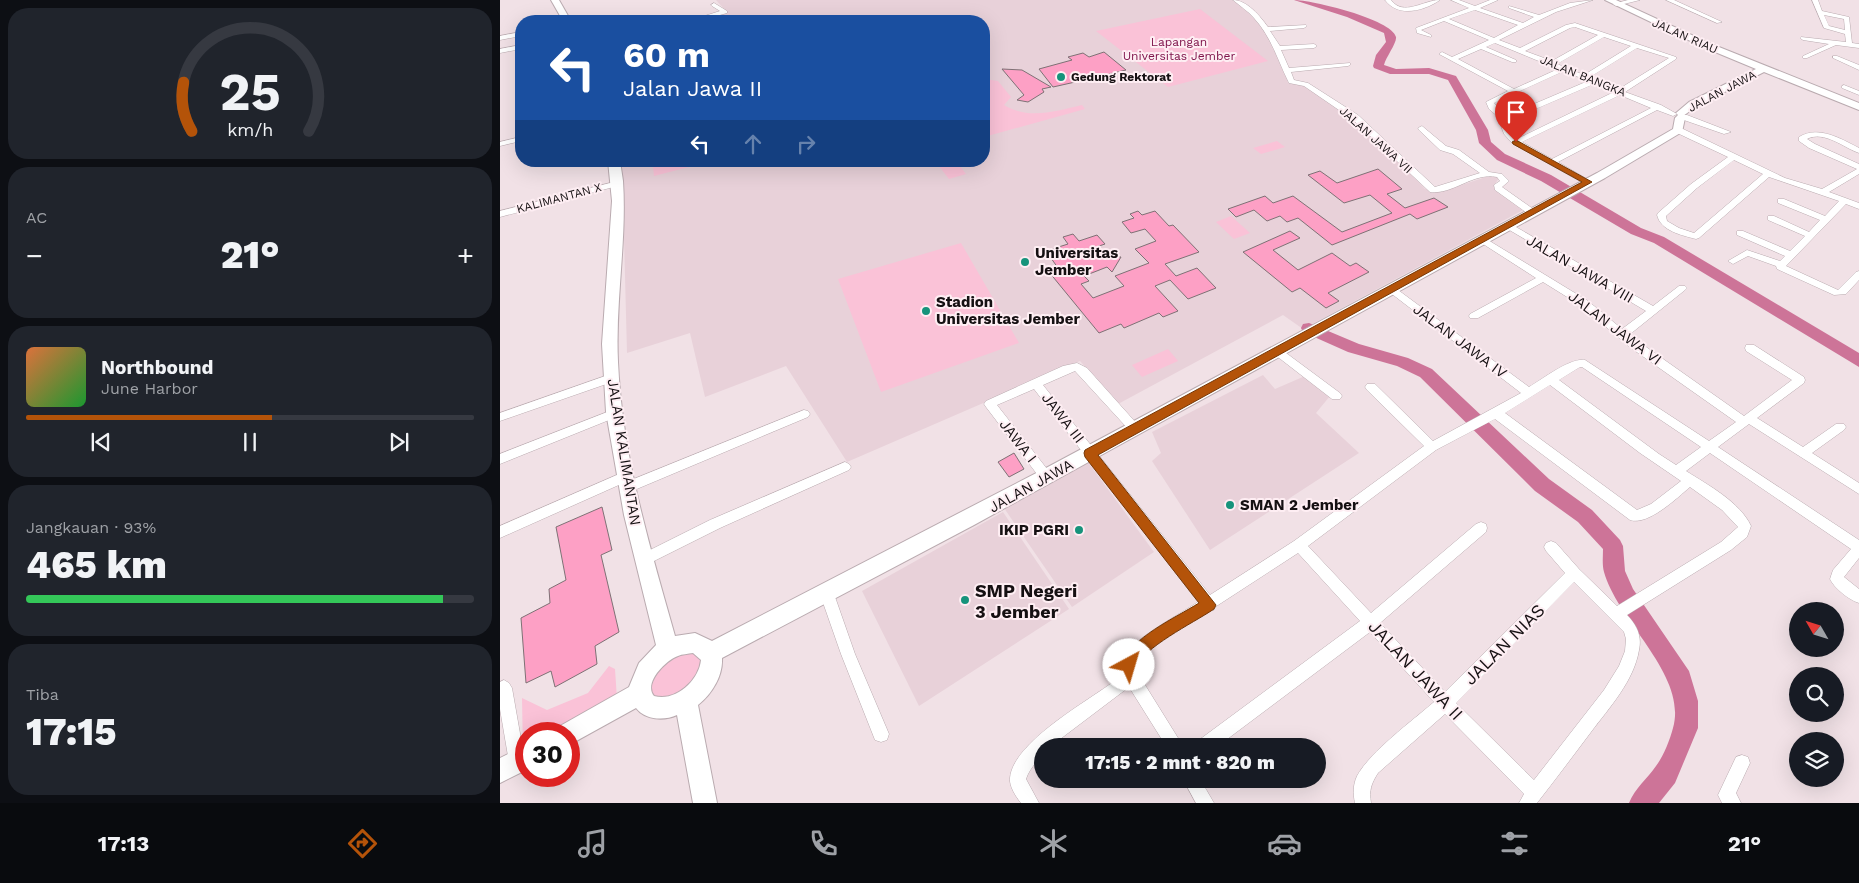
<!DOCTYPE html>
<html lang="id">
<head>
<meta charset="utf-8">
<style>
	body { margin:0; font-family:"Work Sans",sans-serif; background:#20242c; color:#f1f3f6; height:100vh; display:flex; flex-direction:column; font-size:19px; white-space:nowrap }
	* { box-sizing:border-box; margin:0 }
	p { font-size:16px; color:#9ea1a6 }
	.icon { flex:none; width:28px; height:28px; fill:none; stroke:currentColor; stroke-width:2; stroke-linecap:round; stroke-linejoin:round }
	.map { position:relative; flex:1; overflow:hidden }
	.sheet { display:flex; flex-direction:column; gap:8px; padding:8px; background:#0d0f14; width:500px }
	.sheet>* { flex:none }
	.top-card { position:absolute; left:15px; top:15px; width:475px; height:152px; border-radius:20px; box-shadow:0 5px 20px #0002; background:#1a4fa0; color:#fff; overflow:hidden }
	.needle { width:32px; rotate:309deg }
	.controls { position:absolute; left:1289px; top:602px; display:grid; gap:10px }
	.controls a { display:grid; place-items:center; width:55px; height:55px; border-radius:50%; background:#171b24; box-shadow:0 5px 20px #0002; font-size:25px }
	.speed { position:absolute; left:15px; top:722px; display:flex; gap:10px; font-size:25px; font-weight:700; text-align:center }
	.speed>* { display:grid; place-content:center; width:65px; height:65px; border-radius:50%; background:#171b24; box-shadow:0 5px 20px #0002; line-height:1 }
	.speed .limit { border:8px solid #d22; background:#fff; color:#111 }
	.pin { position:absolute; display:grid; place-items:center; width:42px; height:42px; color:#fff; margin:-51px -21px; border-radius:50% 50% 50% 0; rotate:-45deg; box-shadow:0 0 5px #0007 }
	.pin .icon { rotate:45deg }
	.me { position:absolute; width:55px; margin:-28px; rotate:39deg; stroke-linejoin:round; filter:drop-shadow(0 0 4px #0008) }
	.turn { display:flex; align-items:center; gap:18px; height:105px; padding:0 25px; font-size:22px }
	.turn .icon { width:65px; height:65px; stroke-width:2.5 }
	.turn b { display:block; font-size:35px; line-height:42px }
	.lanes { display:flex; align-items:center; height:48px; padding:0 25px; background:#0003; justify-content:center; gap:25px; direction:ltr }
	.lanes .off { opacity:.35 }
	.big { font-size:38px; font-weight:800; line-height:1.1 }
	.sheet .widget { flex:1; display:flex; flex-direction:column; justify-content:center; gap:8px; min-width:0; padding:0 18px; border-radius:20px; background:#20242c }
	.sheet .dial { align-items:center; gap:0 }
	.dial svg { height:130px; overflow:visible; fill:none; stroke:#363941; stroke-width:7; stroke-linecap:round; text-anchor:middle }
	.dial text { fill:#f1f3f6; stroke:none }
	.song { display:flex; align-items:center; gap:15px }
	.cover { width:60px; height:60px; border-radius:8px; background:linear-gradient(135deg,hsl(20 70% 55%),hsl(130 70% 35%)) }
	.played { height:5px; border-radius:2px; background:linear-gradient(90deg,#b45309 55%,#363941 55%) }
	.keys { display:flex; justify-content:space-around; direction:ltr }
	.heat { display:flex; justify-content:space-between; align-items:center; font-size:28px; direction:ltr }
	.charge { height:8px; border-radius:4px; background:linear-gradient(90deg,#34c759 93%,#363941 0) }
	.trip { position:absolute; left:534px; top:738px; width:292px; height:50px; border-radius:25px; background:#171b24; box-shadow:0 5px 20px #0002; font-weight:800; line-height:50px; text-align:center }
	.menu { display:flex; height:80px; justify-content:space-around; align-items:center; background:#090b0e; color:#9ea1a6 }
	.menu .icon { width:35px; height:35px }
	.menu .on { color:#b45309 }
	.menu b { font-size:22px; color:#f1f3f6 }
	main { display:flex; flex:1; min-height:0 }
	.map>svg:first-child { display:block }
	.built { fill:#e8d1d9 }
	.green { fill:#fac2d7 }
	.lines { fill:none; stroke-linecap:round; stroke-linejoin:round }
	.river { fill:#cd7498; fill-rule:evenodd }
	.building { fill:#fda0c5; stroke:#7e7175 }
	.street-casing { stroke:#baabb0; stroke-width:1 }
	.secondary-casing { stroke:#baabb0; stroke-width:2 }
	.street { fill:#fff; fill-rule:evenodd }
	.secondary { fill:#fff; fill-rule:evenodd }
	.route { fill:#b45309; stroke:#753606 }
	.poi-dot { fill:#16937b; stroke:#feeef3; stroke-width:2 }
	.labels { text-anchor:middle; dominant-baseline:central; stroke-width:4; stroke-linejoin:round; paint-order:stroke }
	.far-street-label { font-size:12px; fill:#151012; stroke:#feeef3 }
	.far-park-label { font-size:12px; fill:#80164d; stroke:#feeef3 }
	.far-poi-label { font-size:12px; font-weight:bold; fill:#151012; stroke:#feeef3; text-anchor:start }
	.poi-label { font-size:15px; font-weight:bold; fill:#151012; stroke:#feeef3; text-anchor:start }
	.street-label { font-size:15px; fill:#151012; stroke:#feeef3 }
	.near-poi-label { font-size:18px; font-weight:bold; fill:#151012; stroke:#feeef3; text-anchor:start }
	.near-street-label { font-size:18px; fill:#151012; stroke:#feeef3 }
</style>
</head>
<body>
<main>
<section class="sheet">
<div class="widget dial"><svg viewBox="0 0 100 80">
<path d="M14 69A42 42 0 1 1 86 69"/>
<path d="M14 69A42 42 0 0 1 9 39" stroke="#b45309"/>
<text x="50" y="56" font-size="32" font-weight="700">25</text>
<text x="50" y="72" font-size="11">km/h</text>
</svg></div>
<div class="widget"><p>AC</p>
<div class="heat"><a>−</a><b class="big">21°</b><a>+</a></div>
</div>
<div class="widget">
<div class="song"><i class="cover"></i><div><b>Northbound</b><p>June Harbor</p></div></div>
<div class="played"></div>
<div class="keys"><svg class="icon" aria-label="previous" viewBox="0 0 24 24"><path d="M18 5L8 12l10 7zM5 5v14"/></svg><svg class="icon" aria-label="pause" viewBox="0 0 24 24"><path d="M8 5v14M16 5v14"/></svg><svg class="icon" aria-label="next" viewBox="0 0 24 24"><path d="M6 5l10 7-10 7zM19 5v14"/></svg></div>
</div>
<div class="widget"><p>Jangkauan · 93%</p><b class="big">465 km</b><div class="charge"></div></div>
<div class="widget"><p>Tiba</p><b class="big">17:15</b></div>
</section>
<div class="map">
<svg width="1359" height="803" viewBox="0 0 1359 803">
	<rect width="100%" height="100%" fill="#f1e1e6"/>
	<g class="built">
		<path d="M216,0H733L746,8L766,33L781,62L788,83L804,84L855,119L856,125L890,151L925,189L940,192L992,175L999,178L995,184L996,189L1025,209L803,329L783,315L618,404L580,361L347,462L286,366L205,397L190,333L127,353L122,161H484V21H194L227,12Z"/>
		<path d="M763,375L775,389L805,376L830,396L816,413L859,453L710,550L652,461L661,453L652,432Z"/>
		<path d="M588,462L654,552L572,607L504,508Z"/>
		<path d="M503,512L569,609L419,706L362,591Z"/>
	</g>
	<g class="green">
		<path d="M700,9L768,61L668,87L596,31Z"/>
		<path d="M484,79L498,81L511,97L504,105C529,120 556,111 582,105L585,109L484,137Z"/>
		<path d="M777,141L785,147L761,154L753,148Z"/>
		<path d="M182,161H212L154,176L153,167Z"/>
		<path d="M452,161H456L466,174L449,179L438,165Z"/>
		<path d="M731,216L750,233L734,239L716,222Z"/>
		<path d="M461,243L519,343L381,392L338,279Z"/>
		<path d="M668,349L678,361L642,377L632,365Z"/>
		<path d="M183,645L212,666L169,708L139,685Z"/>
		<path d="M109,666L115,669L117,699L57,734H26V752L23,754L22,698L47,710L88,693Z"/>
	</g>
	<g class="lines">
		<g class="river">
			<path d="M794,0C811,0 892,19 896,37C897,43 886,57 884,65L896,69L929,68L956,76L988,130L991,142L1005,154L1051,175L1141,228L1164,237L1359,353V367L1154,243L1131,234L1041,181L997,160L979,143L976,130L948,80L929,74H890L874,68L873,66L876,55L886,42L884,33L847,17Z"/>
			<path d="M809,323L859,344L908,358L932,369L1049,479L1092,510L1120,540L1123,546L1125,571L1133,589L1189,671L1198,701V728L1175,783L1159,803H1129C1135,788 1147,779 1156,766C1163,757 1170,740 1173,728C1188,675 1118,622 1104,572C1102,565 1103,556 1103,549L1078,522L1035,491L920,377L897,366L848,352L803,332L801,328L803,324Z"/>
		</g>
	</g>
	<g class="building">
		<path d="M604,52L626,70L609,74L613,78L597,82L593,78L553,87L539,69L572,60L568,57L583,53L589,57Z"/>
		<path d="M502,69L522,70L551,87L542,89L544,92L528,102L517,100L524,95Z"/>
		<path d="M878,169L902,189L887,194L905,208L934,198L948,207L917,219L910,214L832,245L798,218L787,222L780,216L767,221L754,210L736,217L728,209L765,196L773,203L793,196L842,232L892,213L870,195L844,203L808,175L820,171L837,183Z"/>
		<path d="M638,211L642,215L655,211L669,226L673,225L699,252L665,264L676,276L697,268L716,288L688,299L670,280L655,286L678,311L663,317L659,313L624,328L621,324L599,333L549,272L558,268L546,251L568,244L563,237L573,234L579,241L597,235L605,244L578,253L621,257L612,272L607,267L584,276L589,281L581,284L593,298L624,286L615,276L649,263L635,249L656,241L645,229L631,233L622,222L634,218L630,214Z"/>
		<path d="M790,231L800,238L773,250L798,270L832,253L850,266L856,263L869,272L828,293L839,301L826,308L800,288L792,292L743,252Z"/>
		<path d="M514,453L524,469L509,477L498,462Z"/>
		<path d="M102,507L112,550L101,555L119,632L95,646L97,664L55,687L51,671L26,683L21,618L50,603L49,589L66,580L56,527Z"/>
	</g>
	<g class="lines">
		<g class="street-casing">
			<g id="street">
				<path d="M733,0C747,0 760,16 768,27L806,25L807,26L804,28L770,31L780,46L814,44L817,46L814,48L781,50L789,68L850,63V65L848,66L791,72L794,80L808,83L858,115L935,187L980,173L953,154L940,150L919,130L918,128L922,126L946,146L959,150L989,172L1002,174L1009,181L1002,187L1036,211V215H1030L995,190L994,185L1000,181L997,177C973,172 953,195 930,192L852,119L804,86L789,83C778,61 772,38 754,18C748,11 740,6 733,0Z"/>
				<path d="M885,0H891C904,17 923,0 940,0C924,11 898,18 885,0Z"/>
				<path d="M951,0H959L975,6L990,0H998L980,8L1023,23L1034,17L1009,8V6L1039,15L1070,3L1093,0L1056,12L999,40L1020,48L1066,25L1075,23L1176,57V59L1125,92L1161,105L1177,114L1173,116L1157,110L1058,162L1092,182L1091,184H1085L1013,144L1004,134L1000,123L1002,120L989,109L986,102L1008,91L939,54L942,52L952,57L989,40L944,21L921,30L931,35V37L917,33L916,28L969,8ZM975,10L1018,25L994,38L949,19ZM1075,27L1098,35L1052,61L1025,51L1070,28ZM1104,37L1131,46L1084,75L1057,64ZM995,43L1058,69L1014,89L958,59L981,49L1012,62H1016V60L986,47ZM1137,48L1169,58L1119,89L1090,77ZM1064,71L1088,81L1006,116L994,103ZM1094,84L1114,92L1017,139L1012,133L1008,123L1012,119ZM1120,95L1151,108L1052,159L1022,142Z"/>
				<path d="M1128,0H1140L1116,6L1113,4Z"/>
				<path d="M1166,0H1174L1222,22L1217,23Z"/>
				<path d="M1312,0H1318L1322,11L1349,17L1352,43L1359,44V48L1336,45L1307,58H1303V56L1329,44L1303,40L1300,38L1301,37L1346,42L1345,34L1324,28ZM1324,15L1344,19L1345,30L1329,26Z"/>
				<path d="M214,3L227,11V13L198,21H189L220,11L212,6L211,5Z"/>
				<path d="M21,32V36L0,40V36Z"/>
				<path d="M21,45V49L0,53V49Z"/>
				<path d="M1333,56H1337L1359,65V70L1333,58Z"/>
				<path d="M1344,85L1359,91V95L1342,88V86Z"/>
				<path d="M1181,115H1187L1231,132L1224,134L1181,119Z"/>
				<path d="M1175,128H1181L1285,178L1322,189L1357,169L1309,148L1299,141V137C1319,125 1341,139 1359,148V153C1344,148 1324,130 1307,139L1315,144L1359,164V174L1329,192L1359,203V209L1346,204L1286,266L1338,290L1356,272L1359,271V280L1346,294L1334,295L1277,269L1276,266L1248,256L1233,264L1228,261L1247,250L1280,261L1285,256L1237,235V231H1243L1290,251L1305,236L1268,220V216H1274L1309,232L1320,220L1278,203V199H1284L1325,216L1339,201L1269,177L1199,238L1196,239C1181,235 1161,231 1157,215L1158,213L1191,184L1228,157L1175,132ZM1234,160L1263,174L1194,233L1179,228L1167,221L1166,216L1197,188Z"/>
				<path d="M21,137V141L0,146V142Z"/>
				<path d="M118,181L122,183L121,185L0,217V211Z"/>
				<path d="M1009,223L1153,306L1179,286H1185L1187,288L1185,290L1129,335L1244,416L1292,380L1246,351L1245,348L1246,345H1254L1304,377L1305,380L1304,383L1257,418L1303,447L1336,424H1344L1346,427L1344,430L1312,453L1359,483V494L1249,424L1218,447L1359,540V558L1344,577L1359,589V603C1349,600 1334,588 1330,579L1333,570L1351,549L1210,453L1186,471C1208,485 1240,502 1251,526L1247,537L1231,550L1127,615C1137,625 1142,636 1139,650C1134,681 1109,708 1091,732C1073,756 1055,780 1037,803H1019L1024,794L945,714L878,773C871,784 869,790 871,803H855C853,793 853,785 857,776C870,752 912,721 934,702L870,632L718,746H697L699,740L860,621L798,553L715,607L714,610L708,611L649,650L638,662L637,672L683,746H666L629,687L551,746H542C542,759 530,766 526,779L539,803H521C516,797 509,786 510,778C513,742 588,701 616,680C624,669 620,663 625,655C637,636 679,615 698,602L534,389L497,405L551,474L553,478L551,482L547,483L543,482L486,407L484,404L486,401L563,366L577,363L587,368L638,425L640,428L638,431H630L575,371L543,385L710,595L794,541L924,446L867,390L865,387L867,384H875L933,441L1021,393L888,291L886,289L888,287H894L1029,387C1043,379 1069,358 1085,360L1209,441L1236,422L1131,348L1080,305L1043,282L978,318H970L969,316L970,314L1036,278L980,242L978,240L983,237L1088,301L1122,329L1146,311L1006,228L1005,226ZM1080,367H1082L1201,447L1176,465L1159,454L1059,380ZM1050,385L1140,453L1181,481L1151,504L1137,510L1005,413ZM995,419L1130,520C1148,526 1177,498 1190,487L1222,510L1238,527L1221,542L1117,606L1079,569L1056,543L1051,541L1046,543L1044,547L1046,551L1065,573L945,692L880,623L986,532L987,528L986,524L981,522L976,524L871,613L808,546L936,450ZM1074,582L1124,632L1126,639L1125,651L1119,666L1104,690L1034,780L956,703Z"/>
				<path d="M778,347L840,393L842,396L840,399H832L774,354L773,351Z"/>
				<path d="M111,374L115,375L116,378L115,381L0,421V413Z"/>
				<path d="M115,409L119,410L121,413L119,416L0,464V454Z"/>
				<path d="M304,410L308,411L310,414L308,417L132,491L128,492L124,491L122,487L124,483Z"/>
				<path d="M345,462L349,464L351,467L349,470L220,528L148,564L143,566L138,564L136,560L138,556L210,520Z"/>
				<path d="M126,471L130,472L132,476L130,480L0,538V526Z"/>
				<path d="M327,588L332,590L334,594L355,654L389,734L387,740L381,742L375,740L341,654L320,594L322,590Z"/>
				<path d="M4,680L9,683L12,688L25,762L23,768L17,770L11,768L9,762L0,709V682Z"/>
				<path d="M1242,755L1248,757L1250,763L1236,793L1241,803H1222L1218,795L1236,757Z"/>
				<path d="M683,779H700L714,803H696Z"/>
			</g>
		</g>
		<g class="secondary-casing">
			<g id="secondary">
				<path d="M51,0H59L71,21H63Z"/>
				<path d="M1105,0H1116L1209,43L1359,103V110L1264,72L1197,106L1183,116L1185,118L1182,132L1105,178L474,525L222,658C223,676 212,694 198,705L217,803H193L177,715C164,721 145,720 136,708L69,745V734H57L60,726L129,687L139,663L156,645L124,515L106,412L102,344L112,201L108,161H120L123,181C127,241 115,302 118,362C122,456 150,547 175,636L195,633L212,641L546,468L1097,173L1173,129L1175,118L1178,115L1176,113L1189,102L1256,69L1203,47ZM193,653L201,660C199,680 176,702 154,696C143,683 166,660 178,656C182,654 188,654 193,653Z"/>
				<path d="M26,745V770L0,783V758Z"/>
			</g>
		</g>
		<use href="#street" class="street"/>
		<use href="#secondary" class="secondary"/>
	</g>
	<path class="route" d="M1016,140L1092,182L598,455L716,605L714,609C692,624 644,646 634,670L629,672L623,670L621,665C630,638 675,618 699,603L585,457L584,453L585,450L1082,182L1013,144L1012,142Z"/>
	<g class="poi-dot">
		<circle cx="561" cy="77" r="5"/>
		<circle cx="525" cy="262" r="5"/>
		<circle cx="426" cy="311" r="5"/>
		<circle cx="730" cy="505" r="5"/>
		<circle cx="579" cy="530" r="5"/>
		<circle cx="465" cy="600" r="5"/>
	</g>
	<g class="labels">
		<g class="far-street-label">
			<text transform="translate(1185 36) rotate(24)">JALAN RIAU</text>
			<text transform="translate(1083 76) rotate(22)">JALAN BANGKA</text>
			<text transform="translate(1222 91) rotate(-28)">JALAN JAWA</text>
			<text transform="translate(876 140) rotate(42)">JALAN JAWA VII</text>
			<text transform="translate(59 198) rotate(-15)">KALIMANTAN X</text>
		</g>
		<g class="far-park-label">
			<text x="679" y="42">Lapangan<tspan x="679" dy="14">Universitas Jember</tspan></text>
		</g>
		<g class="far-poi-label">
			<text x="571" y="77">Gedung Rektorat</text>
		</g>
		<g class="poi-label">
			<text x="535" y="253">Universitas<tspan x="535" dy="17">Jember</tspan></text>
			<text x="436" y="302">Stadion<tspan x="436" dy="17">Universitas Jember</tspan></text>
			<text x="740" y="505">SMAN 2 Jember</text>
			<text x="569" y="530" text-anchor="end">IKIP PGRI</text>
		</g>
		<g class="street-label">
			<text transform="translate(1080 269) rotate(30)">JALAN JAWA VIII</text>
			<text transform="translate(1115 328) rotate(37)">JALAN JAWA VI</text>
			<text transform="translate(960 341) rotate(37)">JALAN JAWA IV</text>
			<text transform="translate(563 418) rotate(52)">JAWA III</text>
			<text transform="translate(518 441) rotate(52)">JAWA I</text>
			<text transform="translate(124 452) rotate(81)">JALAN KALIMANTAN</text>
			<text transform="translate(531 486) rotate(-29)">JALAN JAWA</text>
		</g>
		<g class="near-poi-label">
			<text x="475" y="590">SMP Negeri<tspan x="475" dy="21">3 Jember</tspan></text>
		</g>
		<g class="near-street-label">
			<text transform="translate(1004 644) rotate(-45)">JALAN NIAS</text>
			<text transform="translate(916 670) rotate(47)">JALAN JAWA II</text>
		</g>
	</g>
</svg>
<div class="controls">
<a><svg class="needle" viewBox="-14 -14 28 28"><path d="M0-13l5 13h-10z" fill="#e53935"/><path d="M0 13l5-13h-10z" fill="#9ea1a6"/></svg></a>
<a><svg class="icon" aria-label="search" viewBox="0 0 24 24"><circle cx="10" cy="10" r="6"/><path d="M15 15l6 6"/></svg></a>
<a><svg class="icon" aria-label="layers" viewBox="0 0 24 24"><path d="M12 4l9 5-9 5-9-5zM3 14l9 5 9-5"/></svg></a>
</div>
<div class="speed"><div class="limit">30</div></div>
<div class="pin" style="left:1016px;top:142px;background:#d93025"><svg class="icon" aria-label="arrive" viewBox="0 0 24 24"><path d="M6 21V4h12l-3 4 3 4H6"/></svg></div>
<svg class="me" style="left:629px;top:665px" viewBox="-20 -20 40 40"><circle r="19" fill="#fff"/><path d="M0-13L10 11 0 6-10 11z" fill="#b45309"/></svg>
<div class="trip">17:15 · 2 mnt · 820 m</div>
<div class="top-card">
<div class="turn"><svg class="icon" aria-label="left" viewBox="0 0 24 24"><path d="M17 20v-9H6M10 6l-5 5 5 5"/></svg><div><b>60 m</b>Jalan Jawa II</div></div>
<div class="lanes"><svg class="icon" aria-label="left" viewBox="0 0 24 24"><path d="M17 20v-9H6M10 6l-5 5 5 5"/></svg><svg class="icon off" aria-label="ahead" viewBox="0 0 24 24"><path d="M12 20V5M6 11l6-6 6 6"/></svg><svg class="icon off" aria-label="right" viewBox="0 0 24 24"><path d="M7 20v-9h11M14 6l5 5-5 5"/></svg></div>
</div>
</div>
</main>
<nav class="menu">
<b>17:13</b>
<svg class="icon on" aria-label="directions" viewBox="0 0 24 24"><path d="M12 3l9 9-9 9-9-9zM9 14v-3h6M13 9l2 2-2 2"/></svg>
<svg class="icon" aria-label="music" viewBox="0 0 24 24"><path d="M9 18V5l10-2v13"/><circle cx="6" cy="18" r="3"/><circle cx="16" cy="16" r="3"/></svg>
<svg class="icon" aria-label="phone" viewBox="0 0 24 24"><path d="M5 4h4l2 5-3 2q2 4 5 5l2-3 5 2v4C11 20 4 13 5 4z"/></svg>
<svg class="icon" aria-label="climate" viewBox="0 0 24 24"><path d="M12 3v18M4 7l16 10M4 17L20 7"/></svg>
<svg class="icon" aria-label="car" viewBox="0 0 24 24"><path d="M5 17H2v-5l4-1 3-4h7l3 4 3 1v5h-3M9 17h6M6 11h13"/><circle cx="7" cy="17" r="2"/><circle cx="17" cy="17" r="2"/></svg>
<svg class="icon" aria-label="filters" viewBox="0 0 24 24"><path d="M4 7h16M4 17h16"/><circle cx="9" cy="7" r="2"/><circle cx="15" cy="17" r="2"/></svg>
<b>21°</b>
</nav>
</body>
</html>
